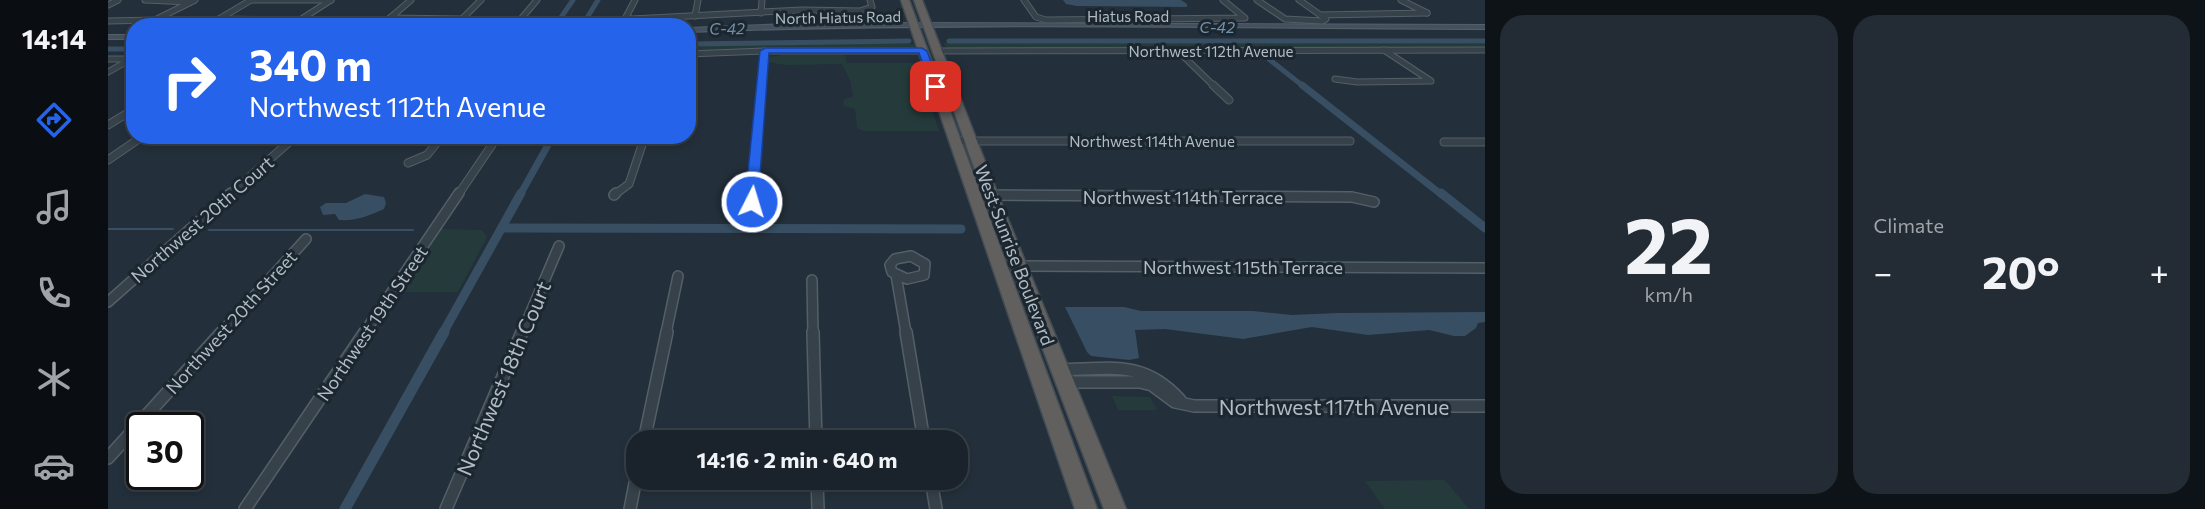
<!DOCTYPE html>
<html lang="en">
<head>
<meta charset="utf-8">
<style>
	body { margin:0; font-family:Commissioner,sans-serif; background:#232b34; color:#f1f3f6; height:100vh; display:flex; flex-direction:column; font-size:22px; white-space:nowrap }
	* { box-sizing:border-box; margin:0 }
	p { font-size:20px; color:#9fa4a9 }
	.icon { flex:none; width:33px; height:33px; fill:none; stroke:currentColor; stroke-width:2; stroke-linecap:round; stroke-linejoin:round }
	.map { position:relative; flex:1; overflow:hidden }
	.sheet { display:flex; flex-direction:column; gap:15px; padding:15px; background:#0e1318; width:720px }
	.sheet>* { flex:none }
	.hud { position:absolute; left:18px; top:18px; width:570px; height:126px; border-radius:24px; box-shadow:0 3px 9px #0003,0 0 0 2px #384048; background:#2563eb; color:#fff; overflow:hidden }
	.speed { position:absolute; left:18px; top:412px; display:flex; gap:12px; font-size:30px; font-weight:700; text-align:center }
	.speed>* { display:grid; place-content:center; width:78px; height:78px; border-radius:50%; background:#1a232c; box-shadow:0 3px 9px #0003,0 0 0 2px #384048; line-height:1 }
	.speed .limit { border:3px solid #111; border-radius:9px; background:#fff; color:#111 }
	.pin { position:absolute; display:grid; place-items:center; width:51px; height:51px; color:#fff; margin:-26px; border-radius:12px; box-shadow:0 3px 9px #0006 }
	.me { position:absolute; width:66px; margin:-33px; rotate:5deg; stroke-linejoin:round; filter:drop-shadow(0 0 4px #0008) }
	.turn { display:flex; align-items:center; gap:21px; height:126px; padding:0 24px; font-size:27px }
	.turn .icon { width:78px; height:78px; stroke-width:2.5 }
	.turn b { display:block; font-size:42px; line-height:51px }
	.big { font-size:45px; font-weight:700; line-height:1.1 }
	.sheet .tile { flex:1; display:flex; flex-direction:column; justify-content:center; gap:9px; min-width:0; padding:0 21px; border-radius:24px; background:#232b34 }
	.sheet .dial { align-items:center; gap:0 }
	.dial b { font-size:78px; line-height:1 }
	.heat { display:flex; justify-content:space-between; align-items:center; font-size:33px; direction:ltr }
	.sheet .tiles { flex:1; display:grid; gap:15px; grid-template-columns:repeat(2,1fr) }
	.trip { position:absolute; left:518px; top:430px; width:342px; height:60px; border-radius:24px; background:#1a232c; box-shadow:0 3px 9px #0003,0 0 0 2px #384048; font-weight:700; line-height:60px; text-align:center }
	main { display:flex; flex:1; min-height:0 }
	.tabs { display:flex; flex-direction:column; width:108px; justify-content:space-around; align-items:center; background:#0a0e12; color:#9fa4a9 }
	.tabs .icon { width:42px; height:42px }
	.tabs .on { color:#2563eb }
	.tabs b { font-size:27px; color:#f1f3f6 }
	.map>svg:first-child { display:block }
	.green { fill:#253b3b }
	.water { fill:#384f63 }
	.lines { fill:none; stroke-linecap:round; stroke-linejoin:round }
	.stream { stroke:#384f63; stroke-width:2 }
	.canal-far3 { stroke:#384f63; stroke-width:5 }
	.canal-far2 { stroke:#384f63; stroke-width:7 }
	.canal-far1 { stroke:#384f63; stroke-width:9 }
	.canal { stroke:#384f63; stroke-width:11 }
	.minor-far3-casing { stroke:#545f68; stroke-width:7 }
	.minor-far2-casing { stroke:#545f68; stroke-width:9 }
	.minor-far1-casing { stroke:#545f68; stroke-width:12 }
	.minor-casing { stroke:#545f68; stroke-width:14 }
	.secondary-casing { stroke:#545f68; stroke-width:2 }
	.trunk-casing { stroke:#414c55; stroke-width:3 }
	.minor-far3 { stroke:#36414a; stroke-width:5 }
	.minor-far2 { stroke:#36414a; stroke-width:7 }
	.minor-far1 { stroke:#36414a; stroke-width:9 }
	.minor { stroke:#36414a; stroke-width:11 }
	.secondary { fill:#44505d; fill-rule:evenodd }
	.trunk { fill:#62605e; fill-rule:evenodd }
	.route { fill:#2563eb; stroke:#184099; stroke-width:1.5 }
	.labels { text-anchor:middle; dominant-baseline:central; stroke-width:6; stroke-linejoin:round; paint-order:stroke }
	.far-street-label { font-size:15px; fill:#b1bcc6; stroke:#1b262f }
	.far-water-label { font-size:16px; font-style:italic; fill:#7290a9; stroke:#1b262f }
	.street-label { font-size:18px; fill:#b1bcc6; stroke:#1b262f }
	.near-street-label { font-size:21px; fill:#b1bcc6; stroke:#1b262f }
</style>
</head>
<body>
<main>
<nav class="tabs">
<b>14:14</b>
<svg class="icon on" aria-label="directions" viewBox="0 0 24 24"><path d="M12 3l9 9-9 9-9-9zM9 14v-3h6M13 9l2 2-2 2"/></svg>
<svg class="icon" aria-label="music" viewBox="0 0 24 24"><path d="M9 18V5l10-2v13"/><circle cx="6" cy="18" r="3"/><circle cx="16" cy="16" r="3"/></svg>
<svg class="icon" aria-label="phone" viewBox="0 0 24 24"><path d="M5 4h4l2 5-3 2q2 4 5 5l2-3 5 2v4C11 20 4 13 5 4z"/></svg>
<svg class="icon" aria-label="climate" viewBox="0 0 24 24"><path d="M12 3v18M4 7l16 10M4 17L20 7"/></svg>
<svg class="icon" aria-label="car" viewBox="0 0 24 24"><path d="M5 17H2v-5l4-1 3-4h7l3 4 3 1v5h-3M9 17h6M6 11h13"/><circle cx="7" cy="17" r="2"/><circle cx="17" cy="17" r="2"/></svg>
</nav>
<div class="map">
<svg width="1377" height="509" viewBox="0 0 1377 509">
	<rect width="100%" height="100%" fill="#232f3a"/>
	<g class="green">
		<path d="M835,43L1377,44V50L840,49Z"/>
		<path d="M635,44H806L807,47L801,50L629,49L581,52L580,46Z"/>
		<path d="M673,55H737L739,63H809L831,131H755L749,128L747,109L736,106L735,100L745,96L742,80L734,64L678,65L659,62L662,57Z"/>
		<path d="M332,229L374,230L379,237L350,292H290Z"/>
		<path d="M1004,396L1042,397L1049,410H1010Z"/>
		<path d="M1337,480L1361,509H1277L1257,481Z"/>
	</g>
	<g class="water">
		<path d="M955,0H1073L1079,4V7L969,6L958,4Z"/>
		<path d="M257,194L276,197L278,203L276,209C260,216 249,221 231,220L227,214L215,215L212,207L218,203H238Z"/>
		<path d="M957,307H1016L1033,311H1145L1184,315L1230,313L1377,312V322L1370,323L1368,328L1357,336H1346L1321,330L1260,335L1204,327L1135,339L1057,329L1027,330L1031,358L1021,360L983,356L979,352Z"/>
	</g>
	<g class="lines">
		<g class="stream">
			<path d="M0,229H65"/>
			<path d="M101,230H305"/>
		</g>
		<g class="canal-far3">
			<path d="M447,26L465,0"/>
			<path d="M474,26L490,0"/>
			<path d="M841,41H1377"/>
			<path d="M580,44L801,41"/>
			<path d="M0,49H26"/>
			<path d="M1157,56L1195,86"/>
		</g>
		<g class="canal-far2">
			<path d="M1194,85L1334,195"/>
			<path d="M412,195L445,136"/>
		</g>
		<g class="canal-far1">
			<path d="M1333,193L1377,228"/>
			<path d="M394,228L853,229"/>
			<path d="M335,333L413,193"/>
		</g>
		<path class="canal" d="M237,509L336,332"/>
		<g class="minor-far3-casing">
			<g id="minor-far3">
				<path d="M37,0L82,2"/>
				<path d="M143,0H223"/>
				<path d="M527,0L518,17L524,19L694,10L752,11L764,7L762,0"/>
				<path d="M916,0L928,17L938,20L1137,18L1115,0"/>
				<path d="M1149,0L1177,19L1214,21L1218,19L1191,0"/>
				<path d="M1293,0L1319,13"/>
				<path d="M0,5L10,0"/>
				<path d="M653,13L654,0"/>
				<path d="M1212,15L1319,13"/>
				<path d="M587,16L590,0"/>
				<path d="M282,18L354,19"/>
				<path d="M282,18L303,0"/>
				<path d="M111,19L192,20L223,0"/>
				<path d="M111,19L143,0"/>
				<path d="M0,21L47,20L87,0"/>
				<path d="M351,22L373,0"/>
				<path d="M407,26L429,0"/>
				<path d="M829,51L1377,50"/>
				<path d="M1070,51L1106,86"/>
				<path d="M580,54L657,51H815"/>
				<path d="M0,59H22"/>
				<path d="M0,72L23,59"/>
				<path d="M1227,79L1249,82L1323,81L1276,50"/>
				<path d="M654,86L657,51"/>
			</g>
		</g>
		<g class="minor-far2-casing">
			<g id="minor-far2">
				<path d="M1105,85L1121,100"/>
				<path d="M0,125L26,109"/>
				<path d="M847,141H1242"/>
				<path d="M1336,142H1377"/>
				<path d="M0,160L35,136"/>
				<path d="M300,163L319,155L334,136"/>
				<path d="M121,195L188,136"/>
				<path d="M350,195L390,136"/>
				<path d="M506,195L521,184L537,136"/>
				<path d="M644,195L654,85"/>
			</g>
		</g>
		<g class="minor-far1-casing">
			<g id="minor-far1">
				<path d="M506,195L508,193"/>
				<path d="M883,195L1244,197L1266,202"/>
				<path d="M643,202L644,193"/>
				<path d="M803,256L817,264L816,275L799,279L784,272L782,265L787,259Z"/>
				<path d="M893,266L1377,268"/>
				<path d="M788,275L798,333"/>
				<path d="M704,280L705,333"/>
				<path d="M0,302L123,193"/>
				<path d="M113,333L198,239"/>
				<path d="M256,333L351,193"/>
				<path d="M414,333L451,246"/>
				<path d="M558,333L570,276"/>
			</g>
		</g>
		<g class="minor-casing">
			<g id="minor">
				<path d="M705,332L708,441"/>
				<path d="M798,332L816,441"/>
				<path d="M952,370C1001,369 1035,359 1072,400"/>
				<path d="M957,382H1032L1044,385L1067,402L1086,406H1377"/>
				<path d="M536,441L559,332"/>
				<path d="M0,458L114,332"/>
				<path d="M709,480L710,509"/>
				<path d="M823,480L828,509"/>
				<path d="M137,509L257,332"/>
				<path d="M338,509L414,332"/>
				<path d="M522,509L528,478"/>
			</g>
		</g>
		<g class="secondary-casing">
			<g id="secondary">
				<path d="M806,23L1377,25V29C1112,28 846,22 580,32V28L681,24Z"/>
				<rect x="0" y="35" width="26" height="4"/>
			</g>
		</g>
		<g class="trunk-casing">
			<g id="trunk">
				<path d="M793,0H801L989,509H967Z"/>
				<path d="M806,0H814L890,195L1018,509H996L876,195Z"/>
			</g>
		</g>
		<use href="#minor-far3" class="minor-far3"/>
		<use href="#minor-far2" class="minor-far2"/>
		<use href="#minor-far1" class="minor-far1"/>
		<use href="#minor" class="minor"/>
		<use href="#secondary" class="secondary"/>
		<use href="#trunk" class="trunk"/>
	</g>
	<path class="route" d="M657,48H814L819,51L832,87L828,90L823,87L811,53H661L650,202L644,206L637,202L652,51Z"/>
	<g class="labels">
		<g class="far-street-label">
			<text x="1020" y="16">Hiatus Road</text>
			<text transform="translate(730 17) rotate(-1)">North Hiatus Road</text>
			<text x="1103" y="51">Northwest 112th Avenue</text>
			<text x="1044" y="141">Northwest 114th Avenue</text>
		</g>
		<g class="far-water-label">
			<text x="1109" y="26">C-42</text>
			<text transform="translate(619 28) rotate(-1)">C-42</text>
		</g>
		<g class="street-label">
			<text x="1075" y="197">Northwest 114th Terrace</text>
			<text transform="translate(94 219) rotate(-41)">Northwest 20th Court</text>
			<text transform="translate(907 255) rotate(69)">West Sunrise Boulevard</text>
			<text x="1135" y="267">Northwest 115th Terrace</text>
			<text transform="translate(123 322) rotate(-48)">Northwest 20th Street</text>
			<text transform="translate(264 323) rotate(-56)">Northwest 19th Street</text>
		</g>
		<g class="near-street-label">
			<text transform="translate(395 378) rotate(-67)">Northwest 18th Court</text>
			<text x="1226" y="406">Northwest 117th Avenue</text>
		</g>
	</g>
</svg>
<div class="speed"><div class="limit">30</div></div>
<div class="pin" style="left:828px;top:87px;background:#d93025"><svg class="icon" aria-label="arrive" viewBox="0 0 24 24"><path d="M6 21V4h12l-3 4 3 4H6"/></svg></div>
<svg class="me" style="left:644px;top:202px" viewBox="-20 -20 40 40"><circle r="17" fill="#2563eb" stroke="#fff" stroke-width="3"/><path d="M0-11L8 9 0 5-8 9z" fill="#fff"/></svg>
<div class="trip">14:16 · 2 min · 640 m</div>
<div class="hud">
<div class="turn"><svg class="icon" aria-label="right" viewBox="0 0 24 24"><path d="M7 20v-9h11M14 6l5 5-5 5"/></svg><div><b>340 m</b>Northwest 112th Avenue</div></div>
</div>
</div>
<section class="sheet">
<div class="tiles">
<div class="tile dial"><b>22</b><p>km/h</p></div>
<div class="tile"><p>Climate</p>
<div class="heat"><a>−</a><b class="big">20°</b><a>+</a></div>
</div>
</div>
</section>
</main>
</body>
</html>
